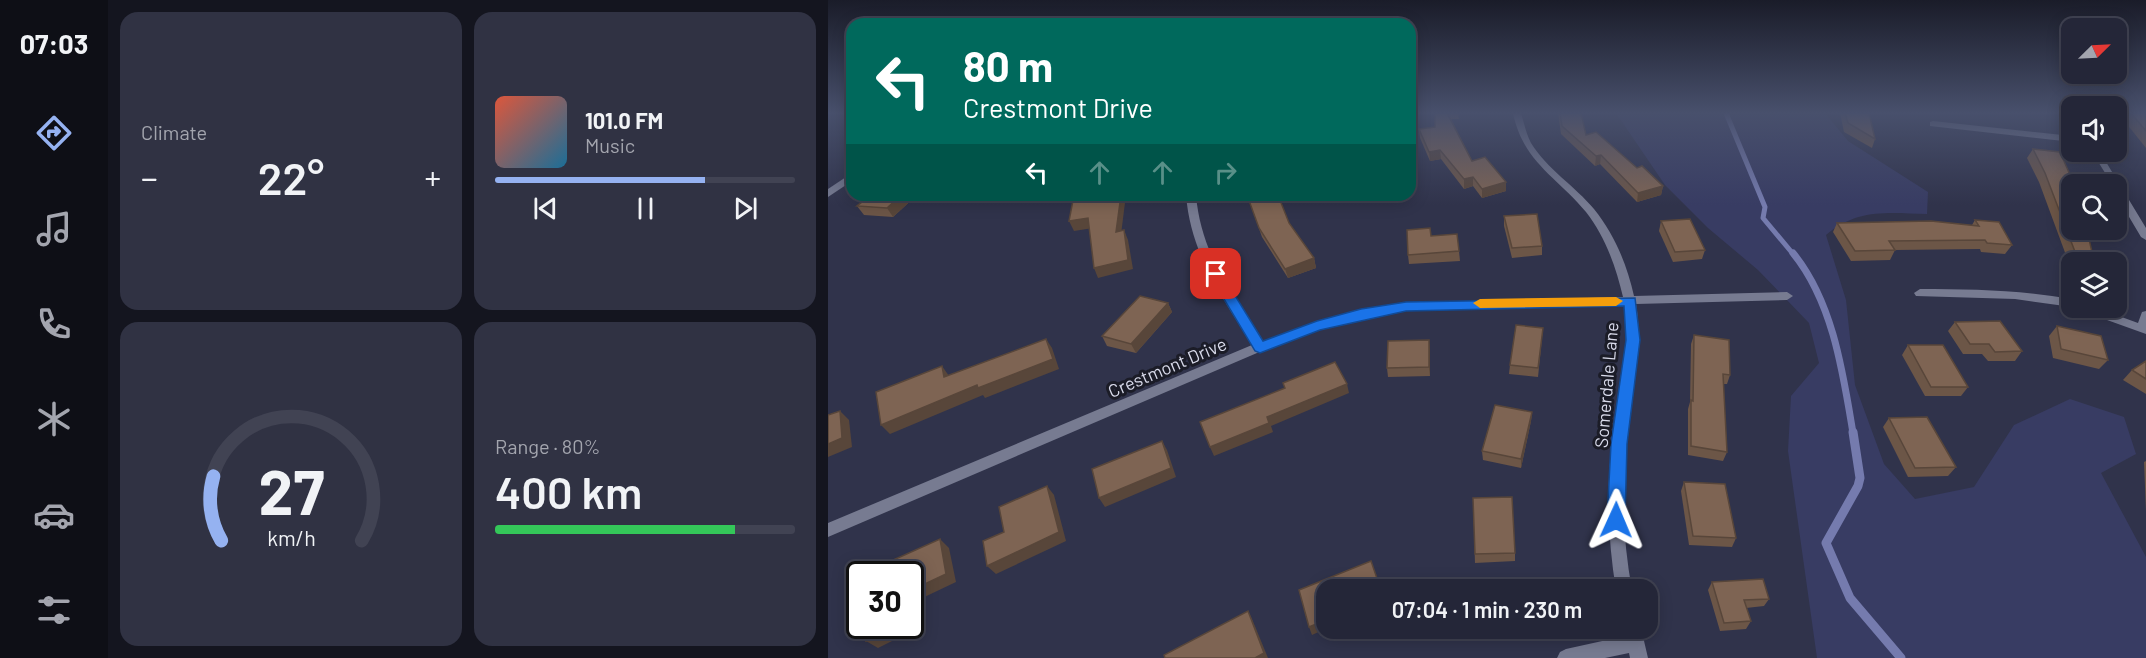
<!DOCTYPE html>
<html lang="en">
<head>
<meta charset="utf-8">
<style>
	body { margin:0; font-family:Barlow,sans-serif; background:#303243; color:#f1f3f6; height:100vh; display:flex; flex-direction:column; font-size:22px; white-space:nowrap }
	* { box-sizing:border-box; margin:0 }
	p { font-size:20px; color:#a3a5ae }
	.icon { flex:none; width:33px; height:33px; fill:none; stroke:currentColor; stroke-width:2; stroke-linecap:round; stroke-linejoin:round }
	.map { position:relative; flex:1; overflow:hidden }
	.drawer { display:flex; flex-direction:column; gap:12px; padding:12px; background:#14151f; width:720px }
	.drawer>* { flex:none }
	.top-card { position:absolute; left:18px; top:18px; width:570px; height:183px; border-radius:18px; box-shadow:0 3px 15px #0003,0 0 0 2px #414353; background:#00695c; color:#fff; overflow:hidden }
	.needle { width:39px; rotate:66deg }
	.fabs { position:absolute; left:1233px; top:18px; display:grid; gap:12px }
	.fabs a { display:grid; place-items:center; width:66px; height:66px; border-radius:12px; background:#242638; box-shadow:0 3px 15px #0003,0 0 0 2px #414353; font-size:30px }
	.speed { position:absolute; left:18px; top:561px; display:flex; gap:12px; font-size:30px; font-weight:700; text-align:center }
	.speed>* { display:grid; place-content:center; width:78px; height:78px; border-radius:50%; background:#242638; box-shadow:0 3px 15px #0003,0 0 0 2px #414353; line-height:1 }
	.speed .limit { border:3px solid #111; border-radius:9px; background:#fff; color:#111 }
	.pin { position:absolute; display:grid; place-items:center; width:51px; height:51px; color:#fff; margin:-26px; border-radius:12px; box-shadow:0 3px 9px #0006 }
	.me { position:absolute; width:66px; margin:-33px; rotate:1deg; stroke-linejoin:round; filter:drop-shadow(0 0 4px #0008) }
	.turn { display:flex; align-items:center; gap:21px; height:126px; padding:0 18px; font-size:27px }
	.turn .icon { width:78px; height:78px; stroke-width:2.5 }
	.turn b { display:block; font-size:42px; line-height:51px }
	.lanes { display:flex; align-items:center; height:57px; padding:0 18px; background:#0003; justify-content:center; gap:30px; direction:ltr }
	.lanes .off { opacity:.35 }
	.big { font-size:45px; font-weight:600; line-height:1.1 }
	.drawer .tile { flex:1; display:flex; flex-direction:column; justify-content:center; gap:9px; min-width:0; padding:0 21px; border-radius:18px; background:#303243 }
	.drawer .dial { align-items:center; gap:0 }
	.dial svg { height:156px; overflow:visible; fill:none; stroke:#414353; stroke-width:7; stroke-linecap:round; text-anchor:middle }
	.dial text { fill:#f1f3f6; stroke:none }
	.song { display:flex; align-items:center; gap:18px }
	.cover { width:72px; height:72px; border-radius:9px; background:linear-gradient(135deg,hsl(10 70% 55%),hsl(200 70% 35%)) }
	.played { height:6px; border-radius:3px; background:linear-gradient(90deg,#95b2f1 70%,#414353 70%) }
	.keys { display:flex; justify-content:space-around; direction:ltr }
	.heat { display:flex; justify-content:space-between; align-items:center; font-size:33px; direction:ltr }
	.charge { height:9px; border-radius:4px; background:linear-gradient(90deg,#34c759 80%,#414353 0) }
	.drawer .tiles { flex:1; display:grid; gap:12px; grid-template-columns:repeat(2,1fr) }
	.trip { position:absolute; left:488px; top:579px; width:342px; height:60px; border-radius:18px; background:#242638; box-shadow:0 3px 15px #0003,0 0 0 2px #414353; font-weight:600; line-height:60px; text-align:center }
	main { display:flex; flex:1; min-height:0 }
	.menu { display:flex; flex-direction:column; width:108px; justify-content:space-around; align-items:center; background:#0e0f16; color:#a3a5ae }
	.menu .icon { width:42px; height:42px }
	.menu .current { color:#95b2f1 }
	.menu b { font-size:27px; color:#f1f3f6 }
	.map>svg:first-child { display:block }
	.green { fill:#383c63 }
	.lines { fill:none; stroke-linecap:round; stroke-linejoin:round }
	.stream-far2 { stroke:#757bae; stroke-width:5 }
	.stream-far1 { stroke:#757bae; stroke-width:7 }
	.stream { stroke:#757bae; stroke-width:9 }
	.street { fill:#777b91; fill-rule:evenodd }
	.wall { fill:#6c5647 }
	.shaded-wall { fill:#58463a }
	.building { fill:#7e6453; stroke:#58463a; stroke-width:1.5 }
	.route { fill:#1a73e8; stroke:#114b97; stroke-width:1.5 }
	.slow { fill:#f59e0b }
	.labels { text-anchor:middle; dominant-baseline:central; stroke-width:6; stroke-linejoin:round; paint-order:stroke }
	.street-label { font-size:18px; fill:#d9dbeb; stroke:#1b1c27 }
</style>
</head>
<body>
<main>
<nav class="menu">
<b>07:03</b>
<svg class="icon current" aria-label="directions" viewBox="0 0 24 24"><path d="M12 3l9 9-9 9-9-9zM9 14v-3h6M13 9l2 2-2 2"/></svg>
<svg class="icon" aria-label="music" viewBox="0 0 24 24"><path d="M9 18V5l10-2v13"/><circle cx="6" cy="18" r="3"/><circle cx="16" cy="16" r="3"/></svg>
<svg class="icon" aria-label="phone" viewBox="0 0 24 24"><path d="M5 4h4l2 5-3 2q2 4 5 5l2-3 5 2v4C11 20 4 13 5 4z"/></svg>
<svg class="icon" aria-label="climate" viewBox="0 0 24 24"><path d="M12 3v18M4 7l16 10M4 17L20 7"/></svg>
<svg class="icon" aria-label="car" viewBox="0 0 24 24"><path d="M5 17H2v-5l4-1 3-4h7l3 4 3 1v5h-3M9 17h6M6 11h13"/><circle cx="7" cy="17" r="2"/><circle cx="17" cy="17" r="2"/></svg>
<svg class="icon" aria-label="filters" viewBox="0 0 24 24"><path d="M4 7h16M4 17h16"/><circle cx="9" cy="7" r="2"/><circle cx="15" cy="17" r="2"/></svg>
</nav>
<section class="drawer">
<div class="tiles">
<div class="tile"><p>Climate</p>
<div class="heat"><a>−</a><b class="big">22°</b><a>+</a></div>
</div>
<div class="tile">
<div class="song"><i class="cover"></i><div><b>101.0 FM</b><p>Music</p></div></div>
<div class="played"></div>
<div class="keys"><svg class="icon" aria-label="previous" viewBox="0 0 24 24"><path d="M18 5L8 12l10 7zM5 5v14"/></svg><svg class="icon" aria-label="pause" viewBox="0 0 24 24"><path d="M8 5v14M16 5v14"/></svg><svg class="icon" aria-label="next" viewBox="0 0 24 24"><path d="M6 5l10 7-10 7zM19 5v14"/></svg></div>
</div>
<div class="tile dial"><svg viewBox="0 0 100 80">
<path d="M14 69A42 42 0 1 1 86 69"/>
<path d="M14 69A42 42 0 0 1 10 36" stroke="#95b2f1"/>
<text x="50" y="56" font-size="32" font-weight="700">27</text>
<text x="50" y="72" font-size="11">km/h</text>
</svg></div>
<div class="tile"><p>Range · 80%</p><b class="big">400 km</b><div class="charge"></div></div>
</div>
</section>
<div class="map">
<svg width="1318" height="658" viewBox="0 0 1318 658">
	<rect width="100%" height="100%" fill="#30334b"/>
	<path class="green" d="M788,113H997L1020,141L1100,192L1099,214C1061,213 1029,208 998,235L1018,300L1027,385L1056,464L1087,499L1146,487L1186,425L1242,399L1296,417L1308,454L1273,473L1318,557V658H989L960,451L963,396L991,363L981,323L930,270L880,228L837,185Z"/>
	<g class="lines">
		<path class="stream-far2" d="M898,113L937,207L935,218L966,255"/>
		<path class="stream-far1" d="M965,253C1005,302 1015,373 1025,433"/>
		<path class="stream" d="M1025,432L1032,478L1030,486L998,543L1022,598L1073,658"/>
		<g class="street">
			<path d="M685,113H693C696,123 698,133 703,143C719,169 747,186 766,209C787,235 799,265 806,296L959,292L965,296L959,300L808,304C816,351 803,396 798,442C793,491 795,541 804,590H788C780,541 778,491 784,442C790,396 803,351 796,305L578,311L533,318L492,329L436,350L0,537V523L424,345C394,296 363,255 358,195H368C373,254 404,293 435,341L485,323L533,310L578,303L795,297C788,267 777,236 758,212C729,177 695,162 685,113Z"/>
			<path d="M1239,113H1244V116Z"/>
			<path d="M1105,121L1244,136V142L1102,126V122Z"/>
			<path d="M1264,152H1272L1318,228V240L1313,237L1288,195V184H1284Z"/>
			<path d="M24,173V181L0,197V189Z"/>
			<path d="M1092,289C1143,289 1193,290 1244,299V307L1187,299L1088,296L1086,293Z"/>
			<path d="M1252,308H1269L1310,323L1314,312L1318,311V334L1254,311Z"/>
			<path d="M796,628H813L820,658H802L801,653L777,658H729L732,652L738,649L797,636Z"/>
		</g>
	</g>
	<g class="wall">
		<path d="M607,113H630L631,119H623L644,161L678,191L654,198L645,186L636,189L613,159L602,161L592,138L591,129L607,127Z"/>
		<path d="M730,113H753L758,135L809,168L835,186L833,195L809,202L772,164L767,166L733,134Z"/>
		<path d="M1012,113H1041L1047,139L1044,148L1016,132Z"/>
		<path d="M1290,113H1318V148Z"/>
		<path d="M1205,149L1266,261L1265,262H1244V267L1242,266L1211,182L1199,158Z"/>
		<path d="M89,195L65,217L36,215L29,206Z"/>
		<path d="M419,195H451V197L461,223L486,258L488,268L460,278L434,237Z"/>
		<path d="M676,216L714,246V255L684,258L676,226Z"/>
		<path d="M1147,220L1184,245L1177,254L1153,252L1152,249L1067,250L1062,260L1023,261L1005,232L1009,223L1144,225Z"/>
		<path d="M833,221L877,250L874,259L845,262L831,231Z"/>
		<path d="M603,236L631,251L632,261L581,264L580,255Z"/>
		<path d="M340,303L344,312L308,353L279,346L274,336Z"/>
		<path d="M1127,322L1194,351L1187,361H1160L1154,354H1135L1120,331Z"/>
		<path d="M1229,326L1280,360L1271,369L1225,358L1221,336Z"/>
		<path d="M715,328L710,377L681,374L682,365Z"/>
		<path d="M866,335L902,375L899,384H895L899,452L895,461L860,455V409L862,402L863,344Z"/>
		<path d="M1080,345L1140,387L1133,396H1097L1074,355Z"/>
		<path d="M602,349V376L560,377L559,368Z"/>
		<path d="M1318,361V394L1295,380L1304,370Z"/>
		<path d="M704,412L703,421L693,468L655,460L654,451Z"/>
		<path d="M1061,418L1128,467L1120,476L1080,477L1055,427Z"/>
		<path d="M1318,461V511L1316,462Z"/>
		<path d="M856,482L908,538L904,547L861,545L853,491Z"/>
		<path d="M645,498L687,553V561L647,563Z"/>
		<path d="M884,582L941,599L936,606L918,608L923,621L918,629L892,631L880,590Z"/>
	</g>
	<g class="shaded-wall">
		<path d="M612,150L613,159L602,161L601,152Z"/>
		<path d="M773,155L772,164L767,166L768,156Z"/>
		<path d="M645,177V186L636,189V179Z"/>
		<path d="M678,182V191L654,198V189Z"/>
		<path d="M835,186L833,195L809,202L810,193Z"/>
		<path d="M73,195H89L65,217L59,208Z"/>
		<path d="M293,195H298L292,242L288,232Z"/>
		<path d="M260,218L265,228L246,231L241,221Z"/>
		<path d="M296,230L300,240L305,269L270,278L266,268Z"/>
		<path d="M486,258L488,268L460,278L457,269Z"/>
		<path d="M340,303L344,312L308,353L303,344Z"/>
		<path d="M218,339L224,348L231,369L157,398L155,395L62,434L53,425Z"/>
		<path d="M601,340L602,349V376L601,367Z"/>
		<path d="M114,366L121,376L116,377Z"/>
		<path d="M519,384L521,393L443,426L445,432L386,456L382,447L439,417Z"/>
		<path d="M12,411L21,420L24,447L0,457V444Z"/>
		<path d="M704,412L703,421L693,468V459Z"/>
		<path d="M334,441L339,450L348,477L277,507L271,498Z"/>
		<path d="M219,486L226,495L238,541L168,574L159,566Z"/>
		<path d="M112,539L121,548L128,582L88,601L89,614L82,617V591Z"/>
		<path d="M420,611L424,619L440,658H427Z"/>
		<path d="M498,620V628H499L484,635L481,627Z"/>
		<path d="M56,626H67L68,639L50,648L38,641Z"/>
	</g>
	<g class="building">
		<path d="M607,113H619L644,161L657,157L678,182L654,189L645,177L636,179L612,150L601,152L591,129L607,127Z"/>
		<path d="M732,113H753L758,135L768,132L809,168L814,166L835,186L810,193L773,155L768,156L734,126Z"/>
		<path d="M1017,113H1041L1047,139L1020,123Z"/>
		<path d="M1303,113H1318V131Z"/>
		<path d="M1205,149L1232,152L1246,184H1244V230H1259L1266,261L1249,257L1217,173Z"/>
		<path d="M43,195H73L59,208L29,206Z"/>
		<path d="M246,195H293L288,232L296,230L300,260L266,268L260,218L241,221Z"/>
		<path d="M419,195H450L461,223L486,258L457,269L431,228Z"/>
		<path d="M709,214L714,246L684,248L676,216Z"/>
		<path d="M862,219L877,250L847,252L833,221Z"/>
		<path d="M1147,220L1171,222L1184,245L1159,243L1157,240L1061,241L1067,250L1027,251L1009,223L1103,221L1151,226Z"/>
		<path d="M602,228L603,236L629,234L631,251L580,255L579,230Z"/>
		<path d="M312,296L340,303L303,344L274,336Z"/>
		<path d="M1172,321L1194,351L1167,352L1161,344H1142L1127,322Z"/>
		<path d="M688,325L715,328L710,368L682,365Z"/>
		<path d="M1229,326L1273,336L1280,360L1233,349Z"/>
		<path d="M866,335L901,340L902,375L895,374L899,452L863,446V400L865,401Z"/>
		<path d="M218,339L225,359L150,388L149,385L53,425L48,392L114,366L116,377Z"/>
		<path d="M601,340V367L559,368L560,341Z"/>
		<path d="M1080,345H1115L1140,387H1103Z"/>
		<path d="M1318,361V379L1304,370Z"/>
		<path d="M507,362L519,384L439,417L441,423L382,447L372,422L457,388L455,383Z"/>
		<path d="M667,405L704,412L693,459L654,451Z"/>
		<path d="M12,411L14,438L0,444V415Z"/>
		<path d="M1099,417L1128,467L1087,468L1061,418Z"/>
		<path d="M334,441L343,468L271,498L264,469Z"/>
		<path d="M856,482L897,484L908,538L865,536Z"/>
		<path d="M219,486L231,532L159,566L155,541L176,532L171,507Z"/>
		<path d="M684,497L687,553L647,554L645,498Z"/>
		<path d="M112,539L118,574L82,591V574H34Z"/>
		<path d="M543,561L553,590H498V620L481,627L471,590Z"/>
		<path d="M935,579L941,599L916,600L923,621L896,623L884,582Z"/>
		<path d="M420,611L436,653L427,658H337L336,655Z"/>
		<path d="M37,626H56L57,632L38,641Z"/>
	</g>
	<linearGradient id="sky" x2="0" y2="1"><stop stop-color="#1a1c29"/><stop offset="0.55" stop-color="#48506c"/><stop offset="1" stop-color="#48506c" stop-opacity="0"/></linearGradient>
	<rect width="1318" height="205" fill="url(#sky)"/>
	<path class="route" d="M388,269L392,271L435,341L489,321L533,309L578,302L807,298L812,340L799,444L797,520L794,525L788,527L782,525L779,520L783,444L798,340L796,306L578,311L492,330L432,353L427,351L381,274Z"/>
	<path class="slow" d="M788,297L795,301L788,306L652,308L645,303L652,299Z"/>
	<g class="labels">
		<g class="street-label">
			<text transform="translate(339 367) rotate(-23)">Crestmont Drive</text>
			<text transform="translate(778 385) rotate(-85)">Somerdale Lane</text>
		</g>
	</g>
</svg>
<div class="fabs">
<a><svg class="needle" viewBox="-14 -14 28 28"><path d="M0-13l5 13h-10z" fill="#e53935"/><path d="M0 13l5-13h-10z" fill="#a3a5ae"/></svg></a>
<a><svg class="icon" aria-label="sound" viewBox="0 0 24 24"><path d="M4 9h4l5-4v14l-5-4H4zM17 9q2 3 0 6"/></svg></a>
<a><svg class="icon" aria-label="search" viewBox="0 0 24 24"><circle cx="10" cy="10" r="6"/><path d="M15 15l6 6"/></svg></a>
<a><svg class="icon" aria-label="layers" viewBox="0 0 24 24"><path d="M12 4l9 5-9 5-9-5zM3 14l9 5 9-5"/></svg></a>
</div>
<div class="speed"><div class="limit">30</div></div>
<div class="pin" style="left:388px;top:274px;background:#d93025"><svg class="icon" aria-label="arrive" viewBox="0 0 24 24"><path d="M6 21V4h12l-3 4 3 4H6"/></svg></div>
<svg class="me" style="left:788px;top:520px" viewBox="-20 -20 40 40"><path d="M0-17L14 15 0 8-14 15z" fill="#1a73e8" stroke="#fff" stroke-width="4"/></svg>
<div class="trip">07:04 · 1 min · 230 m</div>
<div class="top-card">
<div class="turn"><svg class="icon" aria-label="left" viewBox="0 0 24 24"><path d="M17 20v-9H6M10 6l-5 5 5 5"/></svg><div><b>80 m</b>Crestmont Drive</div></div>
<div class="lanes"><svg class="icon" aria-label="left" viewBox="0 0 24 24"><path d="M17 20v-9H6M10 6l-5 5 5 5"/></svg><svg class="icon off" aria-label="ahead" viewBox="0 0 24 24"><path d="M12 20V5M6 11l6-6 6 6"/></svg><svg class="icon off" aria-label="ahead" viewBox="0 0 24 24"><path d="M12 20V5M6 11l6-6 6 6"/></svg><svg class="icon off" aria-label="right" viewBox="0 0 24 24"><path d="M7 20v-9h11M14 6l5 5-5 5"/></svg></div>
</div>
</div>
</main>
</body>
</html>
